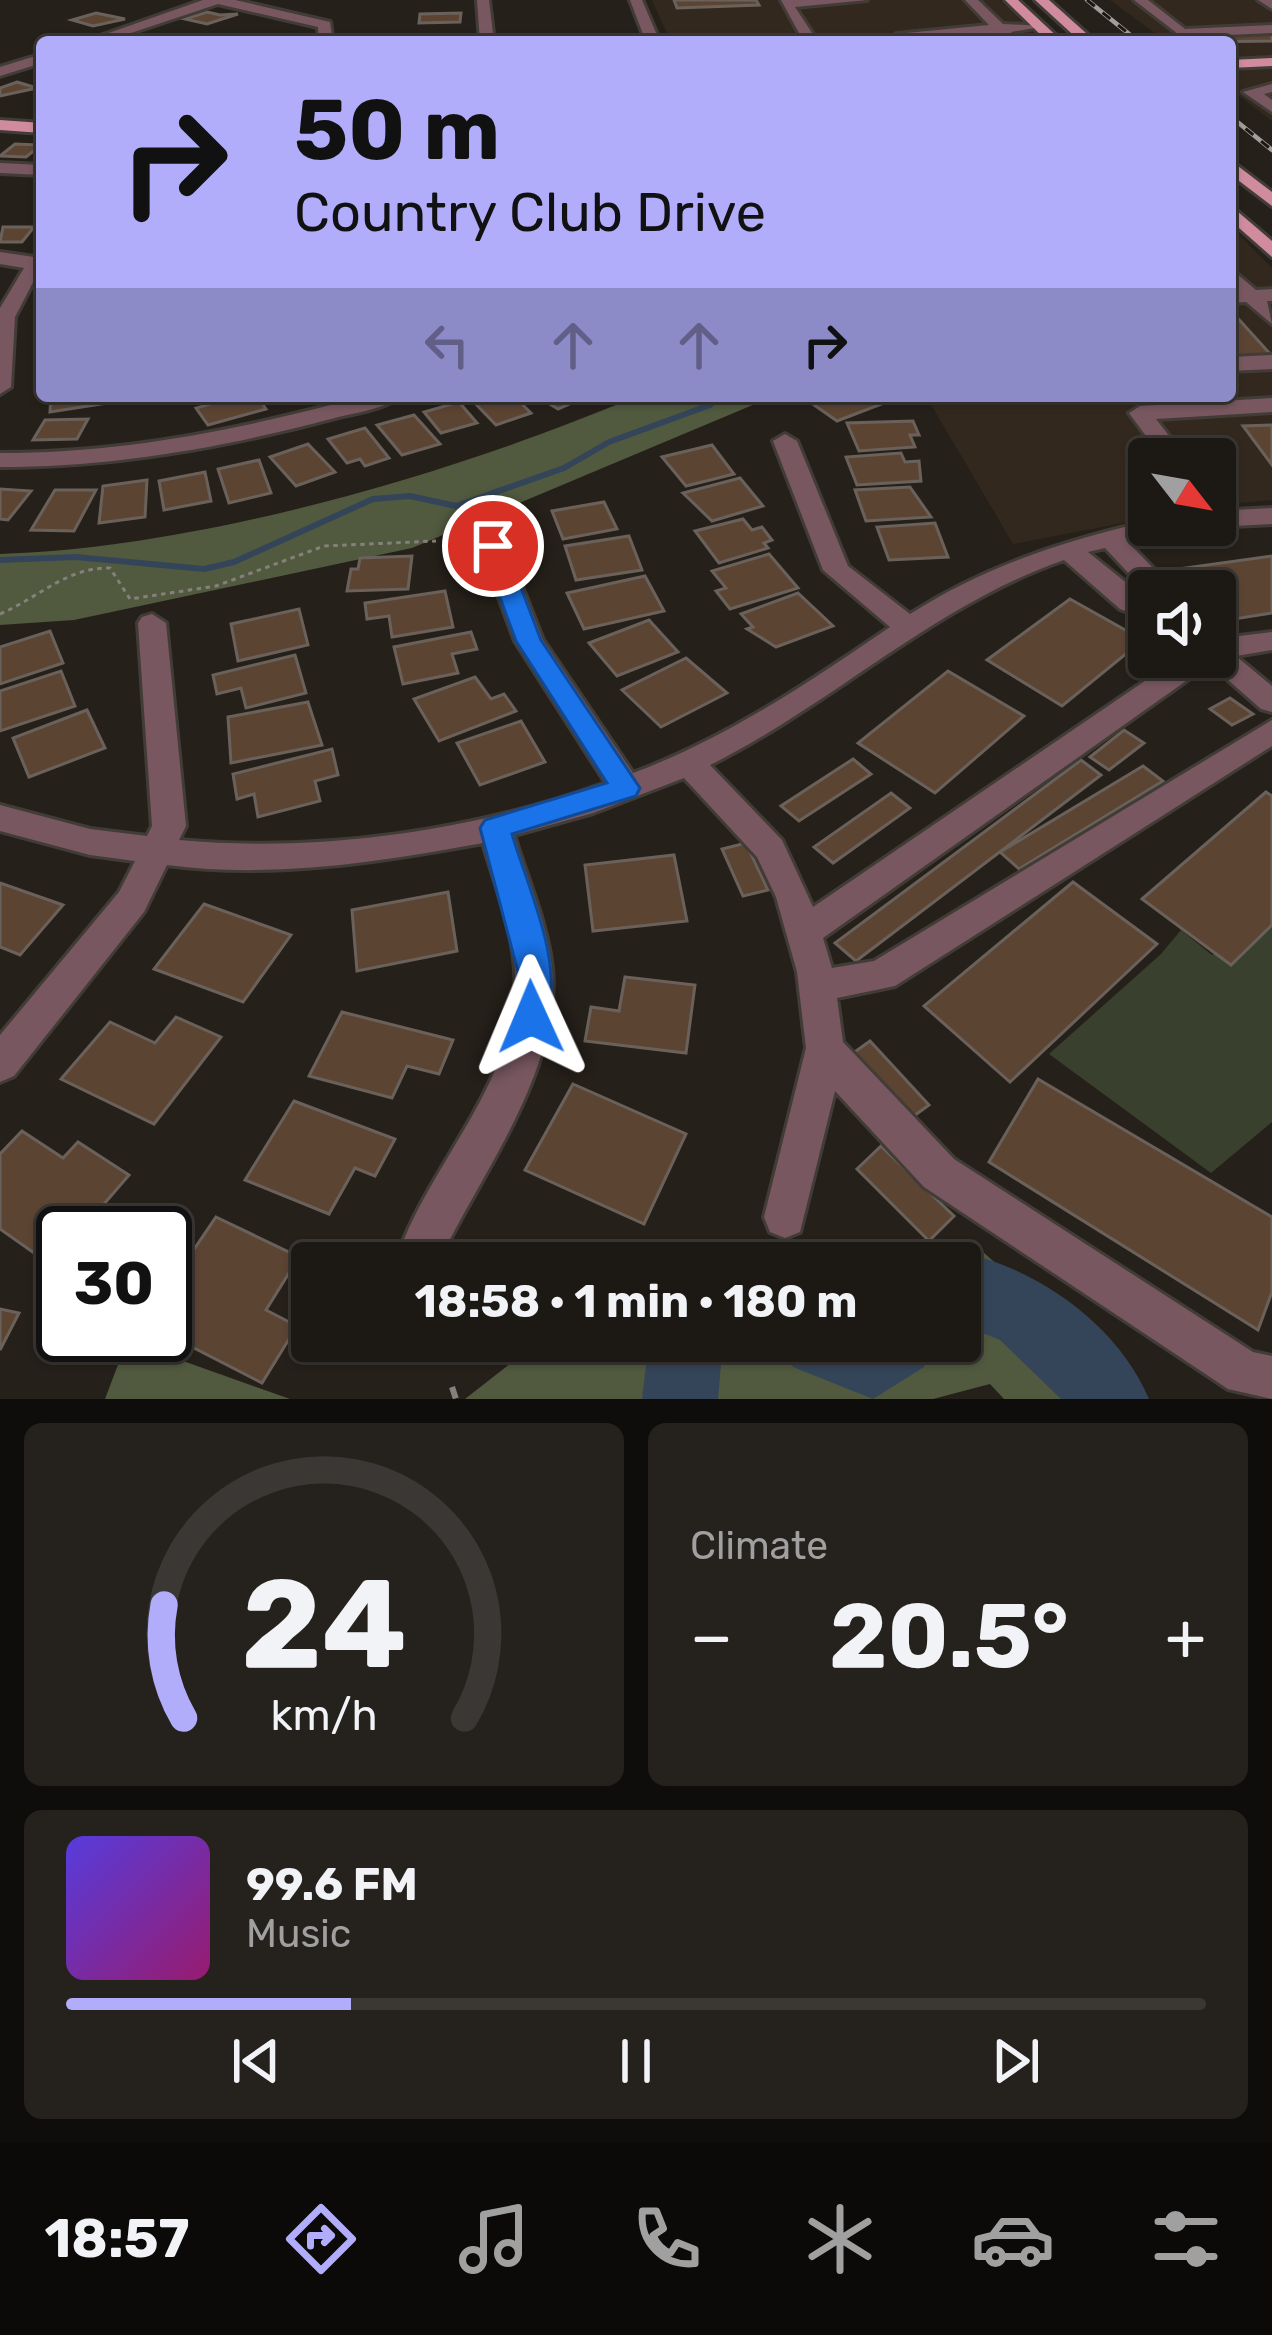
<!DOCTYPE html>
<html lang="en">
<head>
<meta charset="utf-8">
<style>
	body { margin:0; font-family:Rubik,sans-serif; background:#25211d; color:#f1f3f6; height:100vh; display:flex; flex-direction:column; font-size:45px; white-space:nowrap }
	* { box-sizing:border-box; margin:0 }
	p { font-size:39px; color:#a0a0a0 }
	.icon { flex:none; width:66px; height:66px; fill:none; stroke:currentColor; stroke-width:2; stroke-linecap:round; stroke-linejoin:round }
	.map { position:relative; height:1399px; overflow:hidden }
	.drawer { display:flex; flex-direction:column; gap:24px; padding:24px; background:#0f0d0b; flex:1 }
	.drawer>* { flex:none }
	.banner { position:absolute; left:36px; top:36px; width:1200px; height:366px; border-radius:12px; box-shadow:0 3px 9px #0004,0 0 0 3px #3a3734; background:#b1adfa; color:#111; overflow:hidden }
	.needle { width:78px; rotate:121deg }
	.fabs { position:absolute; left:1128px; top:438px; display:grid; gap:24px }
	.fabs a { display:grid; place-items:center; width:108px; height:108px; border-radius:12px; background:#1c1814; box-shadow:0 3px 9px #0004,0 0 0 3px #3a3734; font-size:60px }
	.speed { position:absolute; left:36px; top:1206px; display:flex; gap:24px; font-size:60px; font-weight:700; text-align:center }
	.speed>* { display:grid; place-content:center; width:156px; height:156px; border-radius:50%; background:#1c1814; box-shadow:0 3px 9px #0004,0 0 0 3px #3a3734; line-height:1 }
	.speed .limit { border:6px solid #111; border-radius:18px; background:#fff; color:#111 }
	.pin { position:absolute; display:grid; place-items:center; width:102px; height:102px; color:#fff; margin:-51px; border:6px solid #fff; border-radius:50%; box-shadow:0 3px 12px #0007 }
	.me { position:absolute; width:132px; margin:-66px; rotate:359deg; stroke-linejoin:round; filter:drop-shadow(0 0 9px #0008) }
	.turn { display:flex; align-items:center; gap:42px; height:252px; padding:0 60px; font-size:54px }
	.turn .icon { width:156px; height:156px; stroke-width:2.5 }
	.turn b { display:block; font-size:84px; line-height:102px }
	.lanes { display:flex; align-items:center; height:114px; padding:0 60px; background:#0003; justify-content:center; gap:60px; direction:ltr }
	.lanes .off { opacity:.35 }
	.big { font-size:90px; font-weight:700; line-height:1.1 }
	.drawer .tile { flex:1; display:flex; flex-direction:column; justify-content:center; gap:18px; min-width:0; padding:0 42px; border-radius:18px; background:#25211d }
	.drawer .dial { align-items:center; gap:0 }
	.dial svg { height:312px; overflow:visible; fill:none; stroke:#3a3734; stroke-width:7; stroke-linecap:round; text-anchor:middle }
	.dial text { fill:#f1f3f6; stroke:none }
	.song { display:flex; align-items:center; gap:36px }
	.cover { width:144px; height:144px; border-radius:18px; background:linear-gradient(135deg,hsl(250 70% 55%),hsl(320 70% 35%)) }
	.played { height:12px; border-radius:6px; background:linear-gradient(90deg,#b1adfa 25%,#3a3734 25%) }
	.keys { display:flex; justify-content:space-around; direction:ltr }
	.heat { display:flex; justify-content:space-between; align-items:center; font-size:66px; direction:ltr }
	.drawer .tiles { flex:1; display:grid; gap:24px; grid-template-columns:1fr 1fr }
	.tile:last-child { grid-column:span 2 }
	.trip { position:absolute; left:291px; top:1242px; width:690px; height:120px; border-radius:12px; background:#1c1814; box-shadow:0 3px 9px #0004,0 0 0 3px #3a3734; font-weight:700; line-height:120px; text-align:center }
	.menu { display:flex; height:192px; justify-content:space-around; align-items:center; background:#0b0a08; color:#a0a0a0 }
	.menu .icon { width:84px; height:84px }
	.menu .active { color:#b1adfa }
	.menu b { font-size:54px; color:#f1f3f6 }
	.map>svg:first-child { display:block }
	.built { fill:#33281d }
	.green { fill:#3a402e }
	.forest { fill:#515a3f }
	.lines { fill:none; stroke-linecap:round; stroke-linejoin:round }
	.stream { stroke:#34455a; stroke-width:6 }
	.river { fill:#34455a; fill-rule:evenodd }
	.building { fill:#5c4433; stroke:#6a615b; stroke-width:3 }
	.minor-casing { stroke:#423c36; stroke-width:6 }
	.major-casing { stroke:#423c36; stroke-width:6 }
	.path-far1 { stroke:#85807b; stroke-width:3; stroke-dasharray:4.5 4.5; stroke-linecap:butt }
	.path { stroke:#85807b; stroke-width:6; stroke-dasharray:12 12; stroke-linecap:butt }
	.minor { fill:#785760; fill-rule:evenodd }
	.major { fill:#d08b9f; fill-rule:evenodd }
	.rail-casing { stroke:#a39e99; stroke-width:4.5 }
	.rail { stroke:#1d1711; stroke-width:3; stroke-dasharray:10; stroke-linecap:butt }
	.route { fill:#1a73e8; stroke:#114b97; stroke-width:3 }
</style>
</head>
<body>
<div class="map">
<svg width="1272" height="1399" viewBox="0 0 1272 1399">
	<rect width="100%" height="100%" fill="#26201a"/>
	<g class="built">
		<path d="M652,0H1000L1043,42H671Z"/>
		<path d="M1110,0H1272V121L1230,89V42H1167Z"/>
		<path d="M1230,226L1272,268V500L1215,505V459H1149V518L1013,544L926,396H1230Z"/>
	</g>
	<path class="green" d="M1272,916V1122L1211,1173L1049,1054L1161,954L1181,930L1212,955Z"/>
	<g class="forest">
		<path d="M637,396H774L412,548L74,620L0,625V554C199,548 454,474 637,396Z"/>
		<path d="M982,1251L1146,1399H1004L990,1384L933,1399H465L539,1341H960V1263H664L686,1254L906,1263Z"/>
		<path d="M127,1341L290,1399H105Z"/>
	</g>
	<g class="lines">
		<path class="stream" d="M0,560L76,557L204,569L234,562L373,499L410,496L456,506L564,468L609,442L710,405L719,396"/>
		<g class="river">
			<path d="M960,1252C1037,1268 1118,1325 1149,1399H1061L1000,1340L960,1324V1263H935Z"/>
			<path d="M649,1341H723L718,1399H642Z"/>
			<path d="M782,1341H935L924,1367L873,1399L793,1367Z"/>
		</g>
	</g>
	<g class="building">
		<path d="M674,0H756L759,5L677,8Z"/>
		<path d="M207,12L220,15L238,14L207,24L185,19Z"/>
		<path d="M96,13L125,19L93,26L72,20Z"/>
		<path d="M461,13L460,22L419,23L420,14Z"/>
		<path d="M1272,34V41L1204,42L1196,36Z"/>
		<path d="M17,82L37,88L0,96V88Z"/>
		<path d="M15,144L41,145L26,157L0,156Z"/>
		<path d="M3,227H34L22,242H0Z"/>
		<path d="M1234,314L1272,356L1230,358Z"/>
		<path d="M51,396H113L114,402L50,412Z"/>
		<path d="M238,396H257L266,409L208,425L196,408Z"/>
		<path d="M514,396L531,413L496,425L470,398Z"/>
		<path d="M537,396H584L585,397L558,409Z"/>
		<path d="M818,396H878L887,402L837,421L807,400Z"/>
		<path d="M459,402L477,423L441,433L424,412Z"/>
		<path d="M414,415L440,444L402,455L377,425Z"/>
		<path d="M88,419L77,439L33,440L45,420Z"/>
		<path d="M913,421L919,435H910L915,447L859,451L847,423Z"/>
		<path d="M1272,425V465L1243,426Z"/>
		<path d="M365,428L389,458L365,466L360,459L347,463L328,439Z"/>
		<path d="M308,444L335,472L296,486L270,457Z"/>
		<path d="M712,445L734,474L686,486L662,457Z"/>
		<path d="M901,453L905,462L919,461L921,481L857,485L846,457Z"/>
		<path d="M259,460L271,493L229,503L218,469Z"/>
		<path d="M205,472L211,501L164,510L159,481Z"/>
		<path d="M740,478L763,506L712,521L683,493Z"/>
		<path d="M147,480L145,517L99,523L103,486Z"/>
		<path d="M910,487L931,517L866,521L855,490Z"/>
		<path d="M0,489L31,491L8,520L0,519Z"/>
		<path d="M55,490H96L74,531L31,530Z"/>
		<path d="M604,502L617,529L563,539L552,511Z"/>
		<path d="M743,519L752,530L762,527L772,540L764,543L768,548L719,563L695,531Z"/>
		<path d="M935,523L948,557L889,560L877,527Z"/>
		<path d="M629,536L642,570L576,580L565,546Z"/>
		<path d="M769,554L798,588L730,609L716,591L726,588L712,571Z"/>
		<path d="M412,556L408,589L347,591L351,569H358L360,558Z"/>
		<path d="M1272,556V613L1228,620L1215,604V591H1204L1185,568Z"/>
		<path d="M645,576L664,611L584,629L567,593Z"/>
		<path d="M445,591L453,627L392,637L389,616L367,619L365,603Z"/>
		<path d="M798,593L833,626L776,647L747,629L753,627L741,614Z"/>
		<path d="M1070,599L1143,640L1062,706L987,660Z"/>
		<path d="M299,609L308,645L238,661L231,624Z"/>
		<path d="M649,620L678,652L617,676L589,643Z"/>
		<path d="M50,631L63,663L0,684V647Z"/>
		<path d="M471,632L477,649L452,654L458,673L403,684L394,647Z"/>
		<path d="M295,655L306,693L246,708L241,688L217,694L213,675Z"/>
		<path d="M686,658L727,693L661,727L622,690Z"/>
		<path d="M61,671L75,706L0,731V691Z"/>
		<path d="M948,671L1024,716L935,793L858,743Z"/>
		<path d="M475,677L491,699L504,694L516,711L439,741L414,699Z"/>
		<path d="M1230,698L1253,714L1232,725L1210,709Z"/>
		<path d="M308,702L322,745L231,763L228,717Z"/>
		<path d="M87,710L105,748L29,777L13,738Z"/>
		<path d="M521,721L545,762L480,785L457,743Z"/>
		<path d="M1124,730L1144,743L1109,770L1090,757Z"/>
		<path d="M332,749L338,775L315,781L320,801L258,817L254,794L237,799L233,774Z"/>
		<path d="M853,759L871,774L799,821L781,806Z"/>
		<path d="M1081,760L1101,775L856,961L835,943Z"/>
		<path d="M1143,766L1163,781L1019,869L1000,852Z"/>
		<path d="M1266,792L1272,796V925L1231,965L1142,899Z"/>
		<path d="M891,793L910,808L833,863L814,847Z"/>
		<path d="M746,843L768,890L743,896L722,849Z"/>
		<path d="M674,855L687,921L593,931L585,865Z"/>
		<path d="M1073,882L1157,944L1010,1082L924,1006Z"/>
		<path d="M0,883L63,905L20,955L0,947Z"/>
		<path d="M448,892L457,951L357,971L352,910Z"/>
		<path d="M204,904L291,935L243,1002L154,969Z"/>
		<path d="M625,977L695,985L686,1053L585,1041L591,1007L619,1011Z"/>
		<path d="M342,1012L453,1040L439,1074L407,1066L392,1098L309,1076Z"/>
		<path d="M176,1017L221,1037L154,1124L61,1079L110,1022L155,1043Z"/>
		<path d="M870,1041L929,1105L907,1121L849,1056Z"/>
		<path d="M1038,1079L1272,1217V1292L1258,1330L989,1162Z"/>
		<path d="M573,1084L686,1134L644,1224L525,1170Z"/>
		<path d="M294,1101L395,1139L375,1176L355,1168L329,1214L245,1180Z"/>
		<path d="M22,1131L63,1158L78,1142L129,1175L79,1233H63V1251L51,1265L0,1229V1154Z"/>
		<path d="M881,1146L954,1216L929,1241L857,1169Z"/>
		<path d="M216,1217L299,1257L266,1310L297,1326L262,1383L165,1333V1292Z"/>
		<path d="M0,1309L19,1313L0,1350Z"/>
	</g>
	<g class="lines">
		<g class="minor-casing">
			<g id="minor">
				<path d="M203,0H235L330,22L333,42H319L318,27L218,4L104,42H83Z"/>
				<path d="M477,0H489L494,42H480Z"/>
				<path d="M630,0H642L660,42H646Z"/>
				<path d="M781,0H867L795,7L818,42H804Z"/>
				<path d="M965,0H978L1003,24L1046,26L1011,32L1017,38L1010,42L997,33L903,38L896,34L989,25Z"/>
				<path d="M1134,0H1148L1185,29L1272,25V33L1182,37Z"/>
				<path d="M1258,0H1272V9Z"/>
				<path d="M42,54V63L0,76V67Z"/>
				<path d="M1272,84V92L1264,94L1272,100V112L1243,92Z"/>
				<path d="M0,163L42,165V175L0,173Z"/>
				<path d="M0,252L34,257L42,265L15,317L11,387L0,394V308L24,268L0,264Z"/>
				<path d="M1230,268L1256,290L1272,289V301H1267L1272,324L1246,302L1230,303V291H1235Z"/>
				<path d="M1272,355V369L1230,371V357Z"/>
				<path d="M364,396H400C384,410 352,413 331,419C221,448 113,467 0,467V453C125,453 244,429 364,396Z"/>
				<path d="M1272,398V412L1156,419L1187,459H1163L1129,413L1140,406Z"/>
				<path d="M785,434L797,441L848,566L910,614C985,566 1064,541 1149,521V525H1178L1174,530L1128,542L1175,591L1149,595L1105,548L1088,552L1149,601V620L1120,609L1064,560C934,605 833,704 710,765L782,840L813,907L1180,657H1215V639L1272,632V650L1236,656L1272,686V712L1261,709L1210,664L823,938L832,968L874,961L1272,720V746L895,986L837,998L843,1042L954,1159L1253,1352L1272,1356V1399L1228,1389L924,1187L835,1091L800,1232L785,1238L770,1232L764,1217L806,1048L797,972L776,897L757,857L684,778L593,813L514,835C527,879 547,922 552,968C561,1063 491,1160 449,1241L458,1263H414L404,1239C441,1151 522,1070 515,969C512,926 495,884 483,843C379,862 272,879 167,865L144,912L14,1076L0,1082V1035L119,892L135,861L90,855L0,831V805L90,829L147,836L152,826L138,623L142,617L152,614L166,623L186,826L179,840C320,853 473,831 606,783L515,641L480,546L493,538L506,546L543,640L633,773C727,738 808,683 890,627L823,570L773,441Z"/>
				<path d="M1272,508V524L1215,527L1208,525H1215V511Z"/>
			</g>
		</g>
		<g class="major-casing">
			<g id="major">
				<path d="M1005,0H1018L1063,42H1048Z"/>
				<path d="M1035,0H1049L1096,42H1081Z"/>
				<path d="M1272,58V66L1230,68V60Z"/>
				<path d="M0,120L42,123V133L0,130Z"/>
				<path d="M1230,160L1272,192V206L1230,174Z"/>
				<path d="M1230,205L1272,241V257L1230,220Z"/>
			</g>
		</g>
		<path class="path-far1" d="M0,614C38,598 67,567 110,568L130,599L216,586L324,546L436,541"/>
		<path class="path" d="M452,1387L456,1399"/>
		<use href="#minor" class="minor"/>
		<use href="#major" class="major"/>
		<g class="rail-casing">
			<g id="rail">
				<path d="M1087,0L1139,42"/>
				<path d="M1230,116L1272,150"/>
			</g>
		</g>
		<use href="#rail" class="rail"/>
	</g>
	<path class="route" d="M493,538L505,546L541,640L640,788L636,796L512,834C528,889 569,972 543,1027L531,1032L519,1027L514,1017L518,972L480,828L485,820L607,783L516,641L481,546Z"/>
</svg>
<div class="fabs">
<a><svg class="needle" viewBox="-14 -14 28 28"><path d="M0-13l5 13h-10z" fill="#e53935"/><path d="M0 13l5-13h-10z" fill="#a0a0a0"/></svg></a>
<a><svg class="icon" aria-label="sound" viewBox="0 0 24 24"><path d="M4 9h4l5-4v14l-5-4H4zM17 9q2 3 0 6"/></svg></a>
</div>
<div class="speed"><div class="limit">30</div></div>
<div class="pin" style="left:493px;top:546px;background:#d93025"><svg class="icon" aria-label="arrive" viewBox="0 0 24 24"><path d="M6 21V4h12l-3 4 3 4H6"/></svg></div>
<svg class="me" style="left:531px;top:1017px" viewBox="-20 -20 40 40"><path d="M0-17L14 15 0 8-14 15z" fill="#1a73e8" stroke="#fff" stroke-width="4"/></svg>
<div class="trip">18:58 · 1 min · 180 m</div>
<div class="banner">
<div class="turn"><svg class="icon" aria-label="right" viewBox="0 0 24 24"><path d="M7 20v-9h11M14 6l5 5-5 5"/></svg><div><b>50 m</b>Country Club Drive</div></div>
<div class="lanes"><svg class="icon off" aria-label="left" viewBox="0 0 24 24"><path d="M17 20v-9H6M10 6l-5 5 5 5"/></svg><svg class="icon off" aria-label="ahead" viewBox="0 0 24 24"><path d="M12 20V5M6 11l6-6 6 6"/></svg><svg class="icon off" aria-label="ahead" viewBox="0 0 24 24"><path d="M12 20V5M6 11l6-6 6 6"/></svg><svg class="icon" aria-label="right" viewBox="0 0 24 24"><path d="M7 20v-9h11M14 6l5 5-5 5"/></svg></div>
</div>
</div>
<section class="drawer">
<div class="tiles">
<div class="tile dial"><svg viewBox="0 0 100 80">
<path d="M14 69A42 42 0 1 1 86 69"/>
<path d="M14 69A42 42 0 0 1 9 40" stroke="#b1adfa"/>
<text x="50" y="56" font-size="32" font-weight="700">24</text>
<text x="50" y="72" font-size="11">km/h</text>
</svg></div>
<div class="tile"><p>Climate</p>
<div class="heat"><a>−</a><b class="big">20.5°</b><a>+</a></div>
</div>
<div class="tile">
<div class="song"><i class="cover"></i><div><b>99.6 FM</b><p>Music</p></div></div>
<div class="played"></div>
<div class="keys"><svg class="icon" aria-label="previous" viewBox="0 0 24 24"><path d="M18 5L8 12l10 7zM5 5v14"/></svg><svg class="icon" aria-label="pause" viewBox="0 0 24 24"><path d="M8 5v14M16 5v14"/></svg><svg class="icon" aria-label="next" viewBox="0 0 24 24"><path d="M6 5l10 7-10 7zM19 5v14"/></svg></div>
</div>
</div>
</section>
<nav class="menu">
<b>18:57</b>
<svg class="icon active" aria-label="directions" viewBox="0 0 24 24"><path d="M12 3l9 9-9 9-9-9zM9 14v-3h6M13 9l2 2-2 2"/></svg>
<svg class="icon" aria-label="music" viewBox="0 0 24 24"><path d="M9 18V5l10-2v13"/><circle cx="6" cy="18" r="3"/><circle cx="16" cy="16" r="3"/></svg>
<svg class="icon" aria-label="phone" viewBox="0 0 24 24"><path d="M5 4h4l2 5-3 2q2 4 5 5l2-3 5 2v4C11 20 4 13 5 4z"/></svg>
<svg class="icon" aria-label="climate" viewBox="0 0 24 24"><path d="M12 3v18M4 7l16 10M4 17L20 7"/></svg>
<svg class="icon" aria-label="car" viewBox="0 0 24 24"><path d="M5 17H2v-5l4-1 3-4h7l3 4 3 1v5h-3M9 17h6M6 11h13"/><circle cx="7" cy="17" r="2"/><circle cx="17" cy="17" r="2"/></svg>
<svg class="icon" aria-label="filters" viewBox="0 0 24 24"><path d="M4 7h16M4 17h16"/><circle cx="9" cy="7" r="2"/><circle cx="15" cy="17" r="2"/></svg>
</nav>
</body>
</html>
